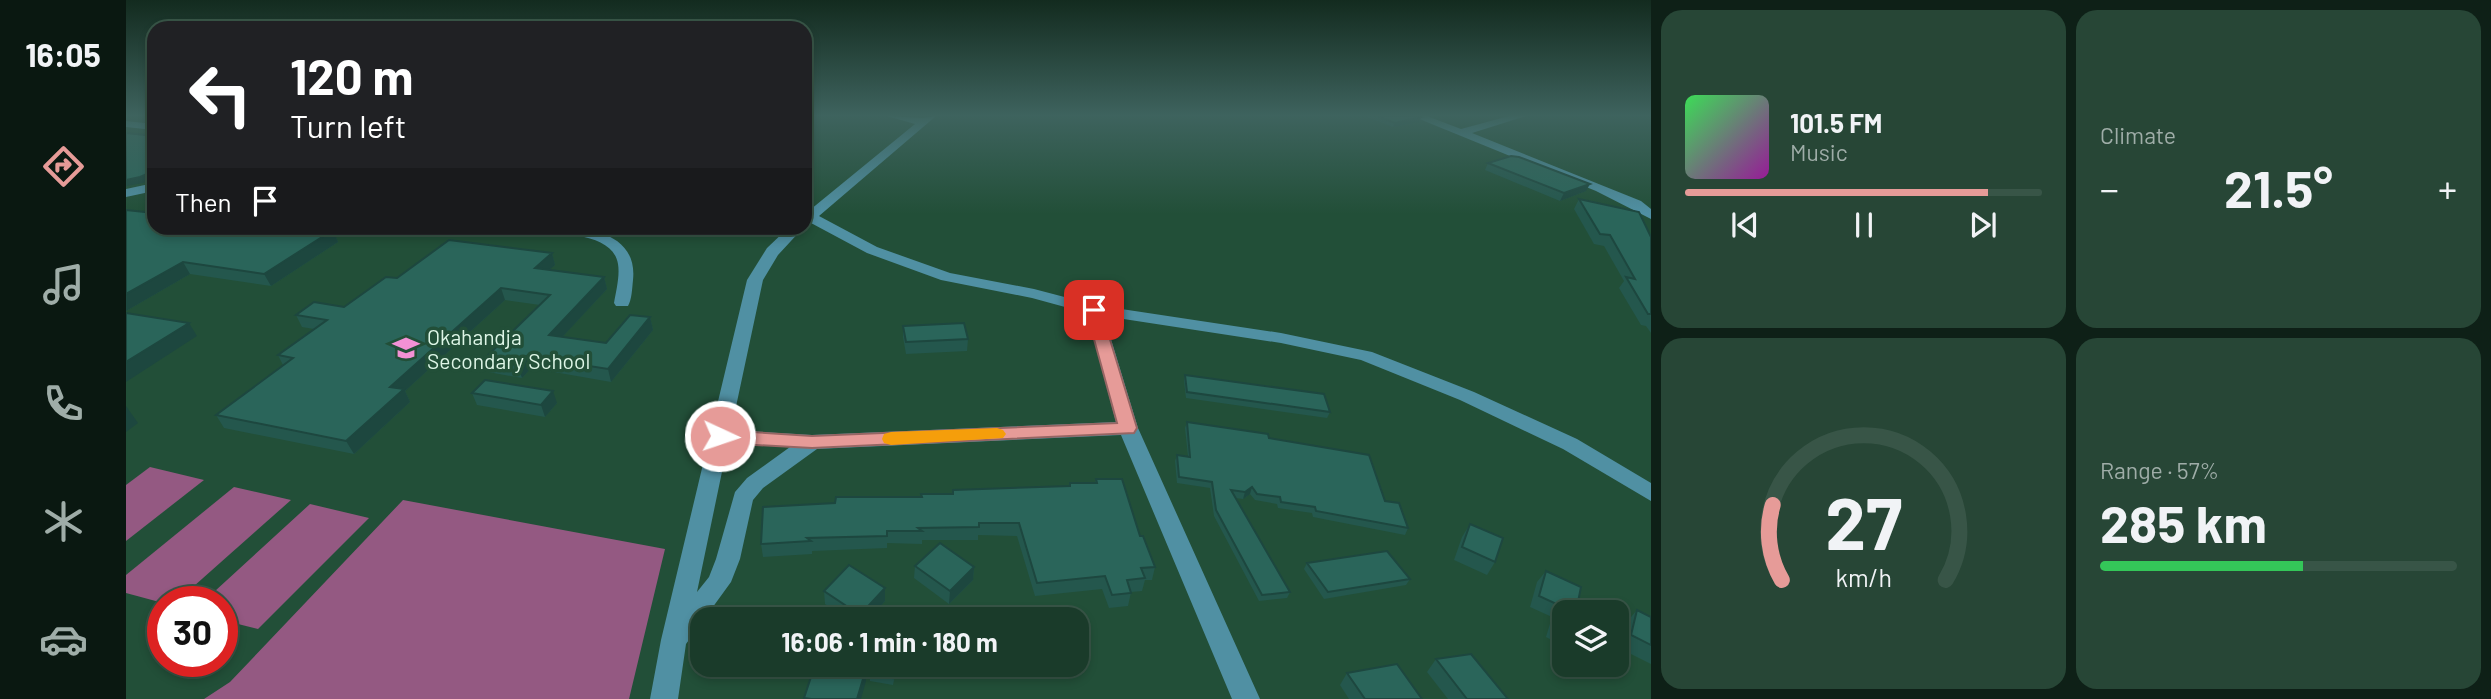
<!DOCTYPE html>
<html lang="en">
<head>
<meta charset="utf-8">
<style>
	body { margin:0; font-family:Barlow,sans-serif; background:#274636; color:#f1f3f6; height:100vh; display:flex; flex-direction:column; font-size:26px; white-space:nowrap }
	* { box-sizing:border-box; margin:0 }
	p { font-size:23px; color:#9fada8 }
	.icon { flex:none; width:38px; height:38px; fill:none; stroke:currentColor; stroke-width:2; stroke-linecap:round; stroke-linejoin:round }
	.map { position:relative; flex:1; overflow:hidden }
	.sheet { display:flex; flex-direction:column; gap:10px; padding:10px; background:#0e2017; width:840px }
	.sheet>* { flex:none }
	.hud { position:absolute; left:21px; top:21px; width:665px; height:214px; border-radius:21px; box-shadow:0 4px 10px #0003,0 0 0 2px #385547; background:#202124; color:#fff; overflow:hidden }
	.fabs { position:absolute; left:1426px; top:600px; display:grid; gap:14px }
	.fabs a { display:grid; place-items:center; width:77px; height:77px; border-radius:14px; background:#1a3b2a; box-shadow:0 4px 10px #0003,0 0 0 2px #385547; font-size:35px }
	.speed { position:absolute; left:21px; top:586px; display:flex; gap:14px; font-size:35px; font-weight:700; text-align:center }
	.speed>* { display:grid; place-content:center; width:91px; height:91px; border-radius:50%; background:#1a3b2a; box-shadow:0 4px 10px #0003,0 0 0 2px #385547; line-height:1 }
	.speed .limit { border:10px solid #d22; background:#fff; color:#111 }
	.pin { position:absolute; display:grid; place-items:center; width:60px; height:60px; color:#fff; margin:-30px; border-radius:14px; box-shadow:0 4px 10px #0006 }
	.me { position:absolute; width:77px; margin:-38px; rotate:93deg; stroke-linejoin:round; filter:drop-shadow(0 0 5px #0008) }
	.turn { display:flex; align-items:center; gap:24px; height:147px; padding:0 28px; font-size:32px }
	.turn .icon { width:91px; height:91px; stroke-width:2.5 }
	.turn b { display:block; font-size:49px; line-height:60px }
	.then { display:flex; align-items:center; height:66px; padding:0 28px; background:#0003; gap:14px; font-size:26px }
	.big { font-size:52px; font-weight:700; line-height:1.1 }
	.sheet .tile { flex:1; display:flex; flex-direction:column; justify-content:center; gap:10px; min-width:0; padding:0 24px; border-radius:21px; background:#274636 }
	.sheet .dial { align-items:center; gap:0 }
	.dial svg { height:182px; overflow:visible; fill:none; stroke:#385547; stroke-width:7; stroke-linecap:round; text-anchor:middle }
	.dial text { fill:#f1f3f6; stroke:none }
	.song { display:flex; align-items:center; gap:21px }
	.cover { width:84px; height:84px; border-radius:10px; background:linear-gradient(135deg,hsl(130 70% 55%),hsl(300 70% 35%)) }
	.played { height:7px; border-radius:4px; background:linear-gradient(90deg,#e69b98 85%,#385547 85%) }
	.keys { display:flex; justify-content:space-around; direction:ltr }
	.heat { display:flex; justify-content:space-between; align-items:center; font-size:38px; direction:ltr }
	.charge { height:10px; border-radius:5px; background:linear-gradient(90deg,#34c759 57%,#385547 0) }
	.sheet .tiles { flex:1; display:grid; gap:10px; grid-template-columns:repeat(2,1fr) }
	.trip { position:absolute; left:564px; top:607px; width:399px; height:70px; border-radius:21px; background:#1a3b2a; box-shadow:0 4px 10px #0003,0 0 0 2px #385547; font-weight:700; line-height:70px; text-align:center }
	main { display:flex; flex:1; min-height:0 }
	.menu { display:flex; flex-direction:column; width:126px; justify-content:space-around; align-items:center; background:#0a1811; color:#9fada8 }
	.menu .icon { width:49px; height:49px }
	.menu .selected { color:#e69b98 }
	.menu b { font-size:32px; color:#f1f3f6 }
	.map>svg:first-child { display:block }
	.green { fill:#945982 }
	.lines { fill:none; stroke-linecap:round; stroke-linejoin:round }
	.minor { fill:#5090a3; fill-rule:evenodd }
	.wall { fill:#24574d }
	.shaded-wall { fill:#1d473f }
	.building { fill:#2a655a; stroke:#1d473f; stroke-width:2 }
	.route { fill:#e69b98; stroke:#966563; stroke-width:2 }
	.slow { fill:#f59e0b }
	.labels { text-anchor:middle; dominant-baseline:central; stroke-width:7; stroke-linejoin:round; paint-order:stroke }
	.poi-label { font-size:21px; fill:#def6e7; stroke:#224f38; text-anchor:start }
</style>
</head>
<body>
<main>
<nav class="menu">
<b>16:05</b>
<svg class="icon selected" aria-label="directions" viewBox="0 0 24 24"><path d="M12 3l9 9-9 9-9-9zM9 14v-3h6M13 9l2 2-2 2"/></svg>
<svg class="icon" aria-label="music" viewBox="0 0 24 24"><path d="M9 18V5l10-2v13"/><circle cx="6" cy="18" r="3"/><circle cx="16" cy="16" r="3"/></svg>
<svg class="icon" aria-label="phone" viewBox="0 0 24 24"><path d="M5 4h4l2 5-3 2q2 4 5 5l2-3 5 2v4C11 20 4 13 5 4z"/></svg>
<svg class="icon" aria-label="climate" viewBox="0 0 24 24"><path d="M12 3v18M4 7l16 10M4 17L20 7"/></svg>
<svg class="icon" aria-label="car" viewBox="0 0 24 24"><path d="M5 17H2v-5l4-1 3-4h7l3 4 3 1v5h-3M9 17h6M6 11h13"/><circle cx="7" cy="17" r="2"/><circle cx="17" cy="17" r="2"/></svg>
</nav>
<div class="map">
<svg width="1525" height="699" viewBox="0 0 1525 699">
	<rect width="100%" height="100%" fill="#224f38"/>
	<g class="green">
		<path d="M24,467L78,480L0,541V485Z"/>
		<path d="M108,487L165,500L50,602L37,603L0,593V575Z"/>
		<path d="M277,500L539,549L503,699H78L104,682Z"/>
		<path d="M184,504L243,518L132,629L96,620V602H77Z"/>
	</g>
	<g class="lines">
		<g class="minor">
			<path d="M761,116L796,118L810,116L693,216L751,247L824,273L908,289L969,305L1155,333L1246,352L1348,392L1451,439L1525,483V501L1437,449L1334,400L1235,360L1155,343L978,316L1012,428L1134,699H1106L995,435L691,449L637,488L627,500L614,559L605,582L560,644L552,699H524L535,640L621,280L641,248L662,228H677L652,255L637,280L605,430L686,435L990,422L961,313L906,298L815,280L741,253L685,223L679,225V214L789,124ZM602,443L664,447L621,478L609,492L590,559L583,577L571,592Z"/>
			<path d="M1286,116H1301L1335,129L1383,116H1400L1346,133L1515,201L1525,209V219L1470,191Z"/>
			<path d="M0,121L28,124V130L0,127Z"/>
			<path d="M28,183V191L0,197V189Z"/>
			<path d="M401,228C439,224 513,224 507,280C506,289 506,299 502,306H490L488,303C490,291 494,276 492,264C487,232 432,234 408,232Z"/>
		</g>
	</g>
	<g class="wall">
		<path d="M1238,116H1292L1295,117L1293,122L1267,127Z"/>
		<path d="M1362,163L1460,191L1434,201L1359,170Z"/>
		<path d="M1453,199L1525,237V333L1520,326L1515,325L1493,288L1498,281L1478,246L1468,244L1448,209Z"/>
		<path d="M0,210L28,228H217L208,233L212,242L145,286L64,274L0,311Z"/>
		<path d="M426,253L429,265L423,270L478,277L481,289L436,337L480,343L524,317L527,330L485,382L405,368L396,378L362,372L357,360L414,305L379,300L279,391L284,402L228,454L98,428L90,415L157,365L152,355L188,329L176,327L170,315L218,307L271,278Z"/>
		<path d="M777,326L842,339L841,351L780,354L777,337Z"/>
		<path d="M1059,375L1204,412L1201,418L1060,398L1058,381Z"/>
		<path d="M346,393L431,403L419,417L351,405Z"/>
		<path d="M1061,422L1143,438L1259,501L1282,528L1279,535L1187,517L1186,513L1152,508L1151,504L1129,500L1124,494L1117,499L1109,498L1164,592L1161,598L1133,601L1088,516L1084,488L1051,483L1049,461L1051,455L1062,456L1059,428Z"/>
		<path d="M970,479L1014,536L1029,567L1026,580H1019L1016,591L1005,592L1002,606L983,608L976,589L909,596L891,536L852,535V540H796V544L761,543V548L686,551V554L637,557L635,544L709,503L943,486L944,483H969Z"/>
		<path d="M1344,524L1369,562L1361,575L1328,560L1336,537Z"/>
		<path d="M1181,563L1284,579L1280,585L1198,599L1178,569Z"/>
		<path d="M789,566L848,567L847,580L823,604L788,578Z"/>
		<path d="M1420,571L1438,612V643L1437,646L1420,637L1426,617L1404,607L1411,582Z"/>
		<path d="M759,588V601L742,620H722L699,604L698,591Z"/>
		<path d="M1511,610L1525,617V664L1493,648L1500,623Z"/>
		<path d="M1310,659L1382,699H1322L1301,672Z"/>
		<path d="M746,665H771L767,685L744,681V674Z"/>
		<path d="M1221,673L1296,699H1223L1214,685Z"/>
	</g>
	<g class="shaded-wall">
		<path d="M1295,117L1293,122L1267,127L1269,123Z"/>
		<path d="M28,171V178L17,183L0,186V180Z"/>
		<path d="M1464,184L1460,191L1434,201L1438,193Z"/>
		<path d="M192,228H217L208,233L212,242L145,286L138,274Z"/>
		<path d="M426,253L429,265L412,280L409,268Z"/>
		<path d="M57,262L64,274L0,311V294Z"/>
		<path d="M478,277L481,289L427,347L423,335Z"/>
		<path d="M375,288L379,300L279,391L284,402L228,454L220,441L264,387Z"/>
		<path d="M524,317L527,330L485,382L482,369Z"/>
		<path d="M63,323L71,336L0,382V362Z"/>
		<path d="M400,356L405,368L396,378L391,365Z"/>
		<path d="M427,391L431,403L419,417L415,405Z"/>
		<path d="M0,406L12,423L0,432Z"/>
		<path d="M1126,487L1124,494L1117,499L1119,492Z"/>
		<path d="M848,567L847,580L823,604L824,591Z"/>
		<path d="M759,588V601L742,620H734V615Z"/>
		<path d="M740,669V681L735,699H731Z"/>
	</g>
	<g class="building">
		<path d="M1251,116H1292L1295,117L1269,123Z"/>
		<path d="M0,133L28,136V171L14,177L0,180Z"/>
		<path d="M1385,156L1393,157L1464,184L1438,193L1362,163Z"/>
		<path d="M1453,199L1513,212L1525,237V314H1522L1500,277L1509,279L1484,235L1474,234Z"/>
		<path d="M0,210L28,213V228H192H191L207,230L138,274L57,262L0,294Z"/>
		<path d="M323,240L426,253L409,268L478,277L423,335L480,343L504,315L524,317L482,369L400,356L391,365L357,360L424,295L375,288L264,387L278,389L220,441L90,415L167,358L152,355L201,320L170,315L188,302L218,307L260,277L271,278Z"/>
		<path d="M0,313L63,323L0,362Z"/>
		<path d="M838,323L842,339L780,342L777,326Z"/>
		<path d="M1059,375L1198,394L1204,412L1061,392Z"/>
		<path d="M359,380L427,391L415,405L346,393Z"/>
		<path d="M1061,422L1142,434L1143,438L1243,455L1259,501L1273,503L1282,528L1190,511L1189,507L1155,502L1154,497L1131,494L1126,487L1119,492L1105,490L1164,592L1136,595L1090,510L1086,482L1053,477L1051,455L1064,457Z"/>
		<path d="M970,479H996L1014,536H1017L1029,567L1015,568L1019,578L1001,580L1005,593L986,595L979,576L911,583L893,523H853V527L792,528L796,531H761V536L681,538L685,541L635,544L637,507L709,503L710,497H796L795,494H827V490L944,486V483H971Z"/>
		<path d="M1344,524L1377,538L1369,562L1336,547Z"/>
		<path d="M814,543L848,567L824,591L789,566Z"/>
		<path d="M1261,551L1284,579L1202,592L1181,563Z"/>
		<path d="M723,565L759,588L734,615L698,591Z"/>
		<path d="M1420,571L1455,587L1450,612H1438V631L1429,626L1435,606L1413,596Z"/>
		<path d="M1511,610L1525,617V645L1505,635Z"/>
		<path d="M1345,654L1382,699H1341L1310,659Z"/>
		<path d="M1271,664L1296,699H1239L1221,673Z"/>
		<path d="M689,665H724L740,669L731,699H685L678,698Z"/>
		<path d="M746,665H770L767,678L744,674Z"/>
	</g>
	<linearGradient id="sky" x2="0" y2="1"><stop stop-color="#132b1f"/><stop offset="0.54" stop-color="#3e635e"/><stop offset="1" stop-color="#3e635e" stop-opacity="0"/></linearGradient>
	<rect width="1525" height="214" fill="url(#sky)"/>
	<path class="route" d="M968,305L975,310L1011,428L1008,433L686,448L594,443L588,441L585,436L588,432L594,430L686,436L991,423L960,310Z"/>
	<path class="slow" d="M871,428L877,430L880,434L877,438L765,445L758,443L756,439L758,434L765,432Z"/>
	<defs>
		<g id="school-bare" transform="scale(2.1)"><path d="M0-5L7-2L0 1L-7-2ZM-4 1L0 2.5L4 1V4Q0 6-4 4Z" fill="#f391d5" stroke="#224f38" stroke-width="2.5" paint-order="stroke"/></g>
	</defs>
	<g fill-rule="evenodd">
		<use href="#school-bare" x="280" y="348"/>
	</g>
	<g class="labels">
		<g class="poi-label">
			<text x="301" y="336">Okahandja<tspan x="301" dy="24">Secondary School</tspan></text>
		</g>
	</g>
</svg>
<div class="fabs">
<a><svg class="icon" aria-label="layers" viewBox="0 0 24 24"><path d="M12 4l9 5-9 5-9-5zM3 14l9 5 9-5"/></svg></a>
</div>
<div class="speed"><div class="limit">30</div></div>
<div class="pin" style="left:968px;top:310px;background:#d93025"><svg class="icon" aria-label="arrive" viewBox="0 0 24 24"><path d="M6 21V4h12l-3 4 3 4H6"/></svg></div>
<svg class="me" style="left:594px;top:436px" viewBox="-20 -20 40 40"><circle r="17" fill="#e69b98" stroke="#fff" stroke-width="3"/><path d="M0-11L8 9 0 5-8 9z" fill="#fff"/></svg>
<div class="trip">16:06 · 1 min · 180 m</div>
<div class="hud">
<div class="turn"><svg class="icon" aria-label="left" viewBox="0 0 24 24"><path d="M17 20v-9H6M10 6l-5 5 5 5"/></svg><div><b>120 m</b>Turn left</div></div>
<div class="then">Then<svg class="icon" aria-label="arrive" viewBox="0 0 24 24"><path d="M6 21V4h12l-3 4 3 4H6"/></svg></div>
</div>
</div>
<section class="sheet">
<div class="tiles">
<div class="tile">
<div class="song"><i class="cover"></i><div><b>101.5 FM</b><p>Music</p></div></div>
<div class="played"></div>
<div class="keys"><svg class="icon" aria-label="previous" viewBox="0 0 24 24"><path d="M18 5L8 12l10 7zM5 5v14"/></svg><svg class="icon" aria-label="pause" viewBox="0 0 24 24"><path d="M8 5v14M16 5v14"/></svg><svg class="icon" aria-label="next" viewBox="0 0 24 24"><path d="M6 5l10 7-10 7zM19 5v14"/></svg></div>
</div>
<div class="tile"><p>Climate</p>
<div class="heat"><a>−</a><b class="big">21.5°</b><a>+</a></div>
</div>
<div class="tile dial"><svg viewBox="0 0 100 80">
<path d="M14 69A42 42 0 1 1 86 69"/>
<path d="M14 69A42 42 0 0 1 10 36" stroke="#e69b98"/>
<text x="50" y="56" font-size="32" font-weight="700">27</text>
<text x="50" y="72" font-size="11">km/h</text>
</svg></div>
<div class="tile"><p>Range · 57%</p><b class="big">285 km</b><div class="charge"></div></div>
</div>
</section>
</main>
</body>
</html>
